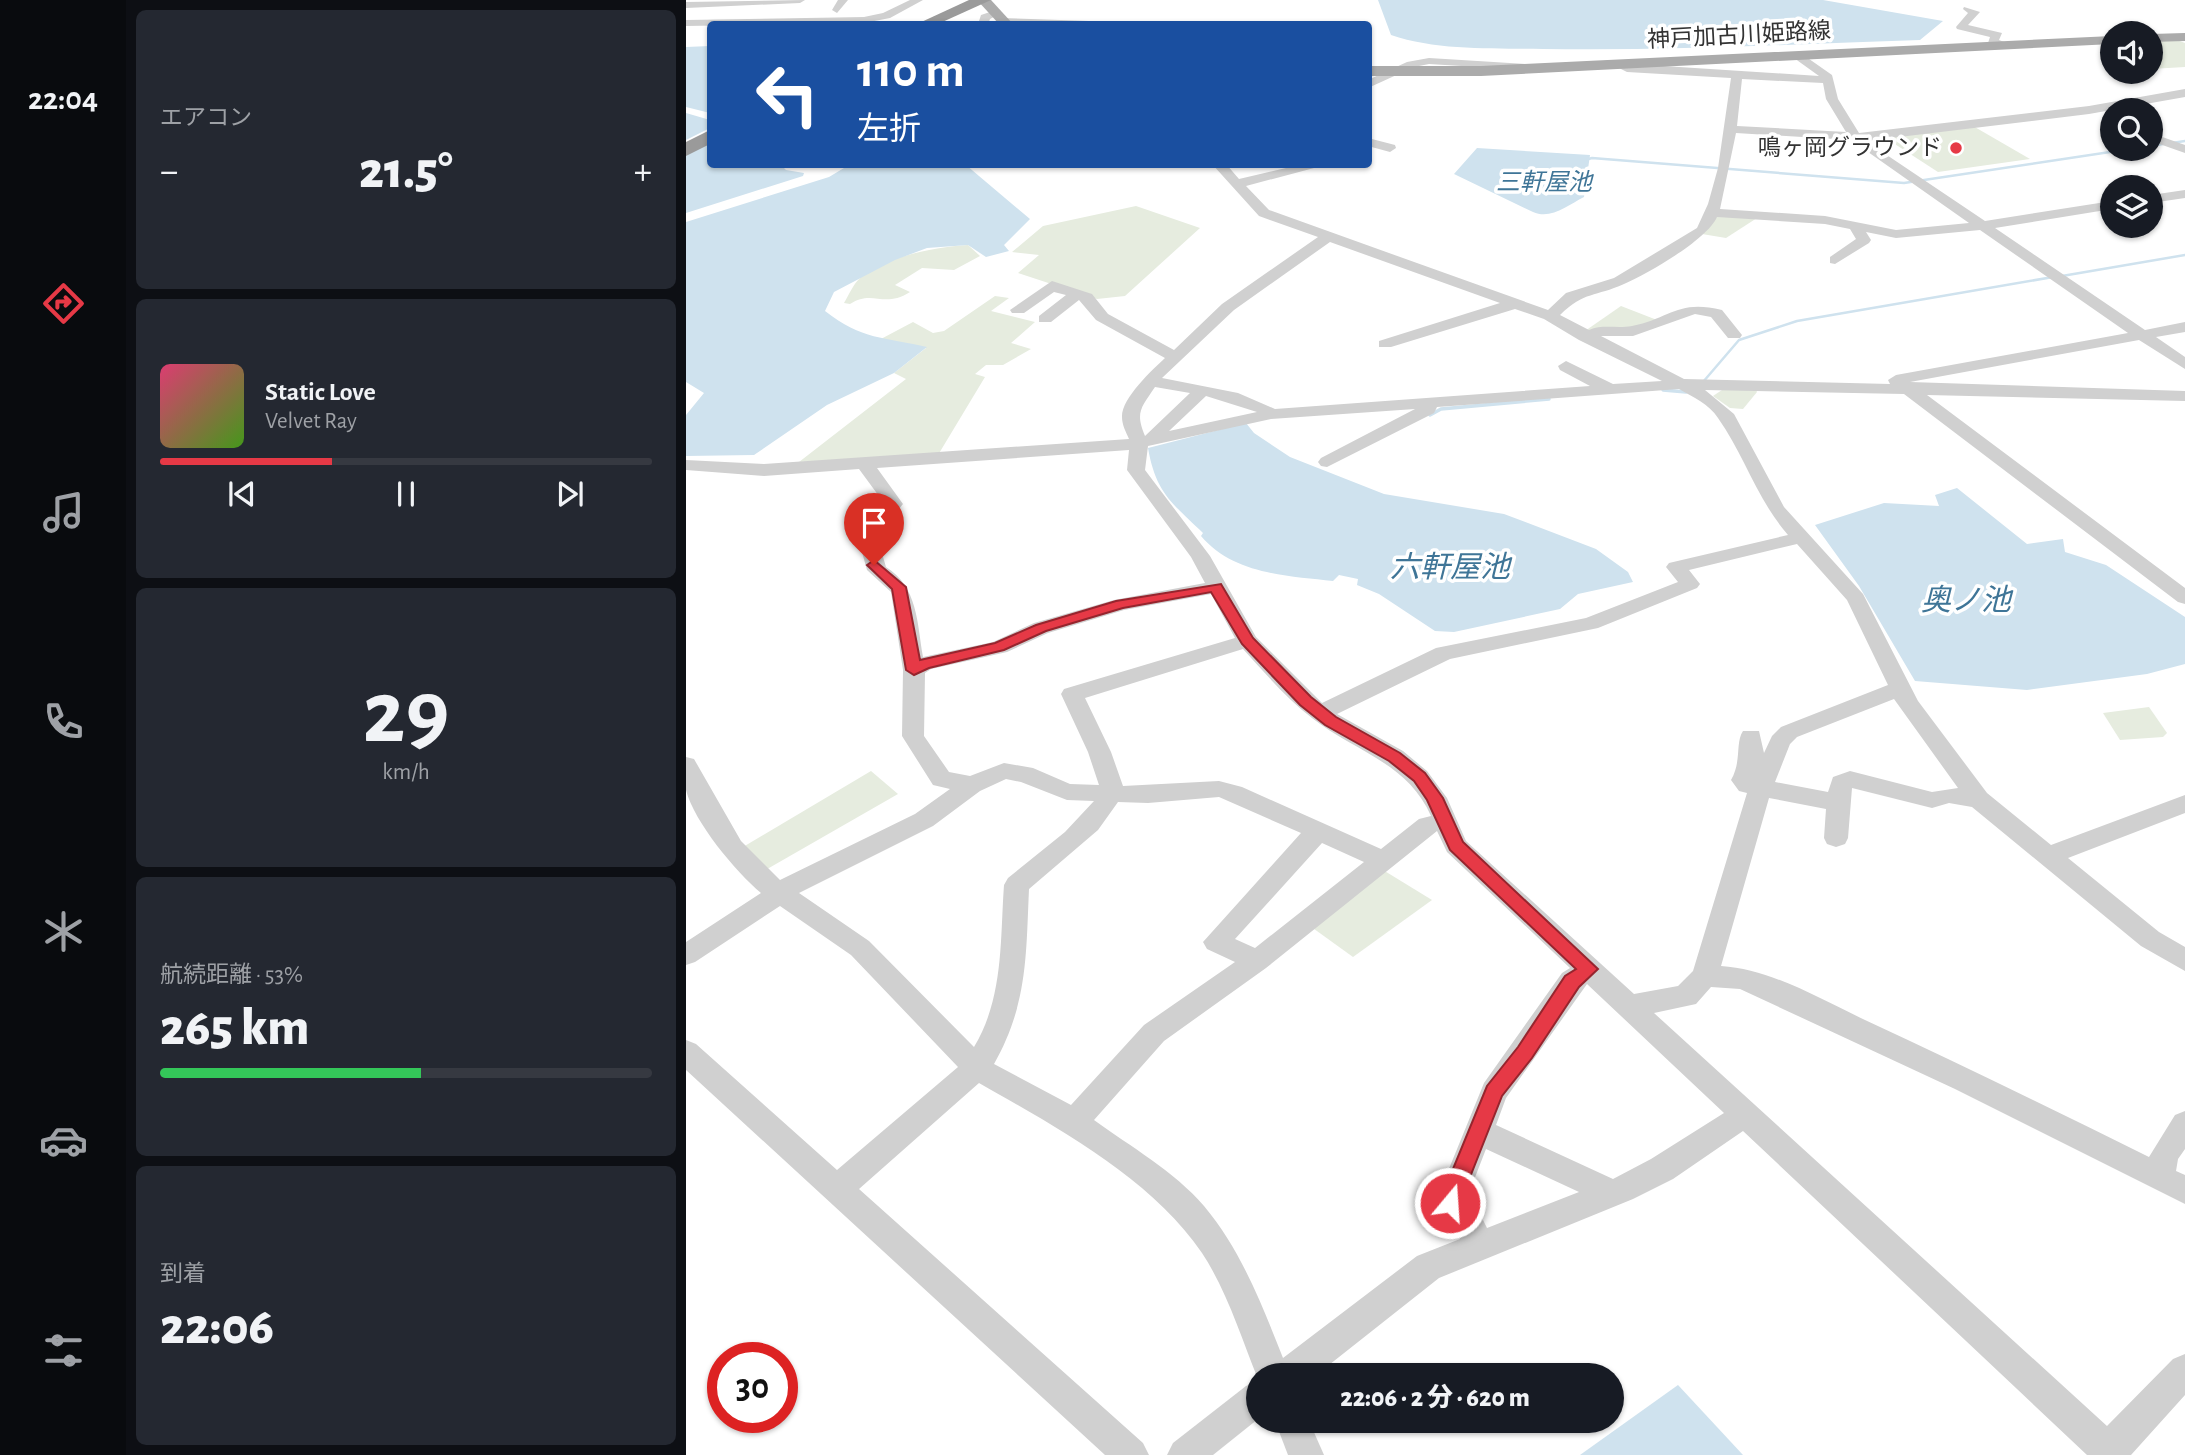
<!DOCTYPE html>
<html lang="ja">
<head>
<meta charset="utf-8">
<style>
	body { margin:0; font-family:"Alegreya Sans","Noto Sans JP",sans-serif; background:#242831; color:#f1f3f6; height:100vh; display:flex; flex-direction:column; font-size:26px; white-space:nowrap }
	* { box-sizing:border-box; margin:0 }
	p { font-size:23px; color:#9ea1a6 }
	.icon { flex:none; width:38px; height:38px; fill:none; stroke:currentColor; stroke-width:2; stroke-linecap:round; stroke-linejoin:round }
	.map { position:relative; flex:1; overflow:hidden }
	.side { display:flex; flex-direction:column; gap:10px; padding:10px; background:#0d0f14; width:560px }
	.side>* { flex:none }
	.banner { position:absolute; left:21px; top:21px; width:665px; height:147px; border-radius:7px; box-shadow:0 2px 5px #0004; background:#1a4fa0; color:#fff; overflow:hidden }
	.tools { position:absolute; left:1414px; top:21px; display:grid; gap:14px }
	.tools a { display:grid; place-items:center; width:63px; height:63px; border-radius:50%; background:#171b24; box-shadow:0 2px 5px #0004; font-size:35px }
	.speed { position:absolute; left:21px; top:1342px; display:flex; gap:14px; font-size:35px; font-weight:700; text-align:center }
	.speed>* { display:grid; place-content:center; width:91px; height:91px; border-radius:50%; background:#171b24; box-shadow:0 2px 5px #0004; line-height:1 }
	.speed .limit { border:10px solid #d22; background:#fff; color:#111 }
	.pin { position:absolute; display:grid; place-items:center; width:60px; height:60px; color:#fff; margin:-72px -30px; border-radius:50% 50% 50% 0; rotate:-45deg; box-shadow:0 0 7px #0007 }
	.pin .icon { rotate:45deg }
	.me { position:absolute; width:77px; margin:-38px; rotate:18deg; stroke-linejoin:round; filter:drop-shadow(0 0 5px #0008) }
	.turn { display:flex; align-items:center; gap:24px; height:147px; padding:0 35px; font-size:32px }
	.turn .icon { width:91px; height:91px; stroke-width:2.5 }
	.turn b { display:block; font-size:49px; line-height:60px }
	.big { font-size:52px; font-weight:800; line-height:1.1 }
	.side .widget { flex:1; display:flex; flex-direction:column; justify-content:center; gap:10px; min-width:0; padding:0 24px; border-radius:10px; background:#242831 }
	.side .dial { align-items:center; gap:0 }
	.dial b { font-size:91px; line-height:1 }
	.song { display:flex; align-items:center; gap:21px }
	.cover { width:84px; height:84px; border-radius:10px; background:linear-gradient(135deg,hsl(340 70% 55%),hsl(100 70% 35%)) }
	.played { height:7px; border-radius:4px; background:linear-gradient(90deg,#e63946 35%,#363941 35%) }
	.keys { display:flex; justify-content:space-around; direction:ltr }
	.heat { display:flex; justify-content:space-between; align-items:center; font-size:38px; direction:ltr }
	.charge { height:10px; border-radius:5px; background:linear-gradient(90deg,#34c759 53%,#363941 0) }
	.trip { position:absolute; left:560px; top:1363px; width:378px; height:70px; border-radius:35px; background:#171b24; box-shadow:0 2px 5px #0004; font-weight:800; line-height:70px; text-align:center }
	main { display:flex; flex:1; min-height:0 }
	.tab-bar { display:flex; flex-direction:column; width:126px; justify-content:space-around; align-items:center; background:#090b0e; color:#9ea1a6 }
	.tab-bar .icon { width:49px; height:49px }
	.tab-bar .active { color:#e63946 }
	.tab-bar b { font-size:32px; color:#f1f3f6 }
	.map>svg:first-child { display:block }
	.green { fill:#e6ecdf }
	.water { fill:#cfe2ee }
	.lines { fill:none; stroke-linecap:round; stroke-linejoin:round }
	.stream-far1 { stroke:#cfe2ee; stroke-width:2.5 }
	.stream { stroke:#cfe2ee; stroke-width:3.5 }
	.minor { fill:#d0d0d0; fill-rule:evenodd }
	.major { fill:#ababab; fill-rule:evenodd }
	.highway { fill:#9a9a9a; fill-rule:evenodd }
	.route { fill:#e63946; stroke:#96252e; stroke-width:2 }
	.poi-dot { fill:#e63946; stroke:#fff; stroke-width:2.5 }
	.labels { text-anchor:middle; dominant-baseline:central; stroke-width:7; stroke-linejoin:round; paint-order:stroke }
	.far-street-label { font-size:23px; fill:#333; stroke:#fff }
	.far-poi-label { font-size:23px; fill:#333; stroke:#fff; text-anchor:end }
	.far-water-label { font-size:24px; font-style:italic; fill:#3f7597; stroke:#fff }
	.water-label { font-size:30px; font-style:italic; fill:#3f7597; stroke:#fff }
</style>
</head>
<body>
<main>
<nav class="tab-bar">
<b>22:04</b>
<svg class="icon active" aria-label="directions" viewBox="0 0 24 24"><path d="M12 3l9 9-9 9-9-9zM9 14v-3h6M13 9l2 2-2 2"/></svg>
<svg class="icon" aria-label="music" viewBox="0 0 24 24"><path d="M9 18V5l10-2v13"/><circle cx="6" cy="18" r="3"/><circle cx="16" cy="16" r="3"/></svg>
<svg class="icon" aria-label="phone" viewBox="0 0 24 24"><path d="M5 4h4l2 5-3 2q2 4 5 5l2-3 5 2v4C11 20 4 13 5 4z"/></svg>
<svg class="icon" aria-label="climate" viewBox="0 0 24 24"><path d="M12 3v18M4 7l16 10M4 17L20 7"/></svg>
<svg class="icon" aria-label="car" viewBox="0 0 24 24"><path d="M5 17H2v-5l4-1 3-4h7l3 4 3 1v5h-3M9 17h6M6 11h13"/><circle cx="7" cy="17" r="2"/><circle cx="17" cy="17" r="2"/></svg>
<svg class="icon" aria-label="filters" viewBox="0 0 24 24"><path d="M4 7h16M4 17h16"/><circle cx="9" cy="7" r="2"/><circle cx="15" cy="17" r="2"/></svg>
</nav>
<section class="side">
<div class="widget"><p>エアコン</p>
<div class="heat"><a>−</a><b class="big">21.5°</b><a>+</a></div>
</div>
<div class="widget">
<div class="song"><i class="cover"></i><div><b>Static Love</b><p>Velvet Ray</p></div></div>
<div class="played"></div>
<div class="keys"><svg class="icon" aria-label="previous" viewBox="0 0 24 24"><path d="M18 5L8 12l10 7zM5 5v14"/></svg><svg class="icon" aria-label="pause" viewBox="0 0 24 24"><path d="M8 5v14M16 5v14"/></svg><svg class="icon" aria-label="next" viewBox="0 0 24 24"><path d="M6 5l10 7-10 7zM19 5v14"/></svg></div>
</div>
<div class="widget dial"><b>29</b><p>km/h</p></div>
<div class="widget"><p>航続距離 · 53%</p><b class="big">265 km</b><div class="charge"></div></div>
<div class="widget"><p>到着</p><b class="big">22:06</b></div>
</section>
<div class="map">
<svg width="1499" height="1455" viewBox="0 0 1499 1455">
	<rect width="100%" height="100%" fill="#fff"/>
	<g class="green">
		<path d="M1491,40L1499,43V67L1465,69V42Z"/>
		<path d="M1287,126L1344,159L1252,172L1198,137Z"/>
		<path d="M450,206L514,228L439,296L411,299L332,273L353,255L326,252L357,226Z"/>
		<path d="M1030,215L1071,218L1040,238L1016,234Z"/>
		<path d="M282,245L294,256L268,270L236,268L209,285L224,292C197,309 187,289 164,304L158,303C162,296 167,285 173,279C199,256 249,247 282,245Z"/>
		<path d="M309,296L323,298L305,311L349,322L325,343L345,349L317,365H300L289,374L299,377L252,455L113,462L220,379L208,373L240,348L193,340L227,322L247,333L258,331Z"/>
		<path d="M935,306L971,320L951,329L899,331Z"/>
		<path d="M1036,390H1070L1071,392L1057,409L1044,408L1027,396Z"/>
		<path d="M1463,707L1481,733L1477,737L1434,740L1417,713Z"/>
		<path d="M185,771L212,794L76,872L57,847Z"/>
		<path d="M697,870L746,900L667,957L624,926Z"/>
	</g>
	<g class="water">
		<path d="M692,0H1137L1257,21L1234,40C1108,44 983,51 857,49C808,48 752,51 705,35Z"/>
		<path d="M24,46V113L0,107V47Z"/>
		<path d="M0,113L24,120V128L0,140Z"/>
		<path d="M24,140V164L95,165L100,170L118,173L117,176L0,213V154Z"/>
		<path d="M791,148L904,155L898,197C882,205 865,220 847,212L768,174Z"/>
		<path d="M163,165H280L344,219L318,245L323,251L300,257L282,245L241,248L209,260L148,292L139,311C176,340 198,337 241,347L208,373L141,405L68,455L0,456V415L18,393L0,382V222L143,177Z"/>
		<path d="M560,423L568,433L604,457L698,494L818,514L910,549L942,572L947,582L892,594L874,609L768,632L749,631L693,594L671,585L672,579L653,575L647,581C601,576 547,574 515,536L517,533C485,502 470,493 462,448Z"/>
		<path d="M1271,488L1341,544L1377,539L1379,552L1420,565L1499,617V664L1461,674L1341,690L1229,681L1173,586L1129,525L1198,503L1253,506L1249,495Z"/>
		<path d="M992,1385L1057,1455H894Z"/>
	</g>
	<g class="lines">
		<g class="stream-far1">
			<path d="M1486,143L1499,141"/>
			<path d="M1465,146L1477,144"/>
			<path d="M899,160L906,158L1218,183L1444,149"/>
			<path d="M1376,276L1499,255"/>
			<path d="M1017,382L1053,340L1111,321L1367,277"/>
		</g>
		<g class="stream">
			<path d="M977,390L1000,392"/>
			<path d="M744,415L755,409L863,399"/>
		</g>
		<g class="minor">
			<path d="M119,0L114,3L0,8V2Z"/>
			<path d="M152,0H162L151,13L146,10Z"/>
			<path d="M224,0H237L204,18L178,23L0,26V20L178,17L197,13Z"/>
			<path d="M1278,7L1294,12L1282,25L1316,33L1313,40L1321,43V47L1302,43L1304,37L1271,29L1270,27L1282,13L1277,9Z"/>
			<path d="M310,10L315,13L304,19L302,24H292L295,15Z"/>
			<path d="M316,18L403,21L408,24L312,23V19Z"/>
			<path d="M1108,54H1116L1146,75L1152,99L1173,133L1403,106L1499,89V97L1403,114L1180,141L1299,221L1426,201V209L1309,228L1459,330L1499,322V332L1470,337L1499,357V369L1453,340L1224,382L1499,391V401L1241,395L1499,588V604L1492,602L1218,394L1019,390L1048,414L1098,507L1177,594L1232,701L1301,793L1365,845L1499,795V813L1382,858L1473,932L1499,947V971L1455,946L1286,807L1263,803L1246,808L1166,788L1162,838L1159,844L1150,847L1141,844L1138,838L1140,809L1083,798L1035,966C1085,969 1134,999 1179,1020C1274,1064 1368,1110 1463,1157L1489,1115L1499,1111V1149L1492,1159L1490,1171L1499,1175V1204L1269,1089L1054,989L1025,987L1010,1004L968,1013L1421,1426L1487,1359L1499,1354V1395L1445,1455H1401L1057,1131L987,1179L947,1199L753,1278L629,1376H572V1379C555,1337 541,1291 516,1253C465,1178 370,1127 293,1083L173,1189L457,1443L463,1455H419L0,1070V1040L10,1044L151,1170L272,1067L165,955L94,906L9,962L0,965V942L75,893C50,872 8,822 0,790C0,780 0,767 0,757L8,759L55,841L94,880L229,814L264,789L247,785L216,736L217,670L205,592L181,570L167,520L198,503L173,469L78,476L0,470V460L78,464L443,439C440,432 436,425 436,417C435,399 466,370 479,358L410,320L393,300L365,322H353V316L380,295L368,292L338,313H326L324,310L366,281L406,294L422,314L488,350L536,304L632,237L573,216L526,164H540L553,179L617,164H643L560,186L583,210L862,310L880,293L928,278L1011,228L1022,204L1032,168L1045,78L941,72L931,67V63L1133,76L1108,58ZM1056,79L1137,83L1140,99L1160,132L1051,126ZM1050,133L1165,140L1283,223L1210,230L1139,216L1034,209ZM1031,217L1139,224L1164,229L1170,239L1144,257V263L1149,264L1183,243L1185,240L1180,232L1210,238L1294,230L1442,333L1210,375L1202,380L1204,384L998,379L915,336H947L1009,314L1025,317L1042,338H1054L1056,335L1036,310C992,299 985,318 946,326C931,329 917,324 903,330L874,315C899,291 909,297 938,284C961,274 1021,240 1031,217ZM644,242L814,303L693,341V347H705L829,309L858,319L893,340L976,381L927,384L880,361L872,366L874,370L904,386L589,409L552,393L476,378L548,310ZM469,387L504,393L459,436C449,412 455,408 469,387ZM993,389C1007,397 1023,404 1032,418C1059,456 1070,498 1102,535L983,563L980,567L992,582L900,618L750,648L636,703L570,637L524,556L459,470L462,446L585,419L729,409L635,458L632,462L635,466L641,467L748,413L751,407ZM520,396L571,412L483,431ZM443,450L441,470L505,557L519,583L428,600L348,623L307,642L237,657C231,623 232,587 200,567L187,523L207,516L217,504L191,468ZM1111,544L1161,600L1202,685L1095,727L1086,736L1078,753L1073,731H1057C1049,743 1056,761 1045,780L1053,791L1061,793L1007,971L992,986L948,994L780,841L761,798L741,771L717,751L651,714L764,659L912,628L1011,588L1014,584L1003,570ZM525,594L549,638L378,689L375,694L402,752L413,785L384,784L347,768L318,763L284,776L263,772L238,736L239,673L245,669L321,652L362,633L438,610ZM557,649C579,673 600,698 626,718C668,751 722,763 745,816L733,819L695,849L556,787L533,781L437,786L425,752L399,698ZM1208,699L1272,788L1246,792L1164,771L1147,777L1142,792L1089,782L1104,744L1111,737ZM320,779L335,782L381,800L408,801L379,832L322,878L318,885C314,940 318,997 288,1047L183,941L113,893L247,826L294,791ZM533,797L615,833L517,942L521,949L549,962L458,1025L385,1105L308,1064C342,1004 340,954 343,889L412,830L432,802L462,803ZM751,831L761,852L884,968L876,973L798,1083L749,1203C755,1217 767,1225 774,1239L731,1256L597,1358C576,1305 555,1250 518,1206C488,1171 445,1147 408,1120L478,1041L580,968ZM636,843L678,862L569,948L549,939ZM901,984L1038,1113L965,1159L927,1179L810,1125L820,1098ZM800,1149L893,1192L801,1228L789,1204L781,1198Z"/>
			<path d="M743,58L856,65L862,68L856,71L743,64L728,67L682,88V80L721,62Z"/>
			<path d="M1465,133L1499,145V153L1465,141Z"/>
			<path d="M682,138L709,145L710,148L704,152L682,146Z"/>
			<path d="M1499,190V198L1465,203V195Z"/>
			<path d="M572,1381V1419L527,1455H481L487,1443L560,1386Z"/>
			<path d="M589,1421H623L638,1455H602Z"/>
		</g>
		<g class="major">
			<path d="M291,0H305L327,24H313Z"/>
			<path d="M1499,33V41L1465,42V34Z"/>
			<path d="M1426,36V44L795,76H682V66H795Z"/>
		</g>
		<g class="highway">
			<path d="M283,0H305L252,24H231Z"/>
			<path d="M24,130V144L0,156V142Z"/>
		</g>
	</g>
	<path class="route" d="M188,560L220,587L234,660L309,643L350,625L430,601L535,584L567,638L625,697L650,717L714,753L739,773L757,798L777,842L912,969L893,987L846,1058L816,1096L771,1210L764,1213L756,1210L753,1203L801,1086L832,1047L879,976L890,969L764,850L741,800L728,781L703,761L639,725L614,705L556,644L525,592L437,608L360,631L318,650L243,668L228,675L220,670L206,589L181,565Z"/>
	<circle class="poi-dot" cx="1270" cy="148" r="7"/>
	<g class="labels">
		<g class="far-street-label">
			<text transform="translate(1053 36) rotate(-3)">神戸加古川姫路線</text>
		</g>
		<g class="far-poi-label">
			<text x="1256" y="148">鳴ヶ岡グラウンド</text>
		</g>
		<g class="far-water-label">
			<text x="858" y="183">三軒屋池</text>
		</g>
		<g class="water-label">
			<text x="764" y="568">六軒屋池</text>
			<text x="1280" y="601">奥ノ池</text>
		</g>
	</g>
</svg>
<div class="tools">
<a><svg class="icon" aria-label="sound" viewBox="0 0 24 24"><path d="M4 9h4l5-4v14l-5-4H4zM17 9q2 3 0 6"/></svg></a>
<a><svg class="icon" aria-label="search" viewBox="0 0 24 24"><circle cx="10" cy="10" r="6"/><path d="M15 15l6 6"/></svg></a>
<a><svg class="icon" aria-label="layers" viewBox="0 0 24 24"><path d="M12 4l9 5-9 5-9-5zM3 14l9 5 9-5"/></svg></a>
</div>
<div class="speed"><div class="limit">30</div></div>
<div class="pin" style="left:188px;top:565px;background:#d93025"><svg class="icon" aria-label="arrive" viewBox="0 0 24 24"><path d="M6 21V4h12l-3 4 3 4H6"/></svg></div>
<svg class="me" style="left:764px;top:1203px" viewBox="-20 -20 40 40"><circle r="17" fill="#e63946" stroke="#fff" stroke-width="3"/><path d="M0-11L8 9 0 5-8 9z" fill="#fff"/></svg>
<div class="trip">22:06 · 2 分 · 620 m</div>
<div class="banner">
<div class="turn"><svg class="icon" aria-label="left" viewBox="0 0 24 24"><path d="M17 20v-9H6M10 6l-5 5 5 5"/></svg><div><b>110 m</b>左折</div></div>
</div>
</div>
</main>
</body>
</html>
